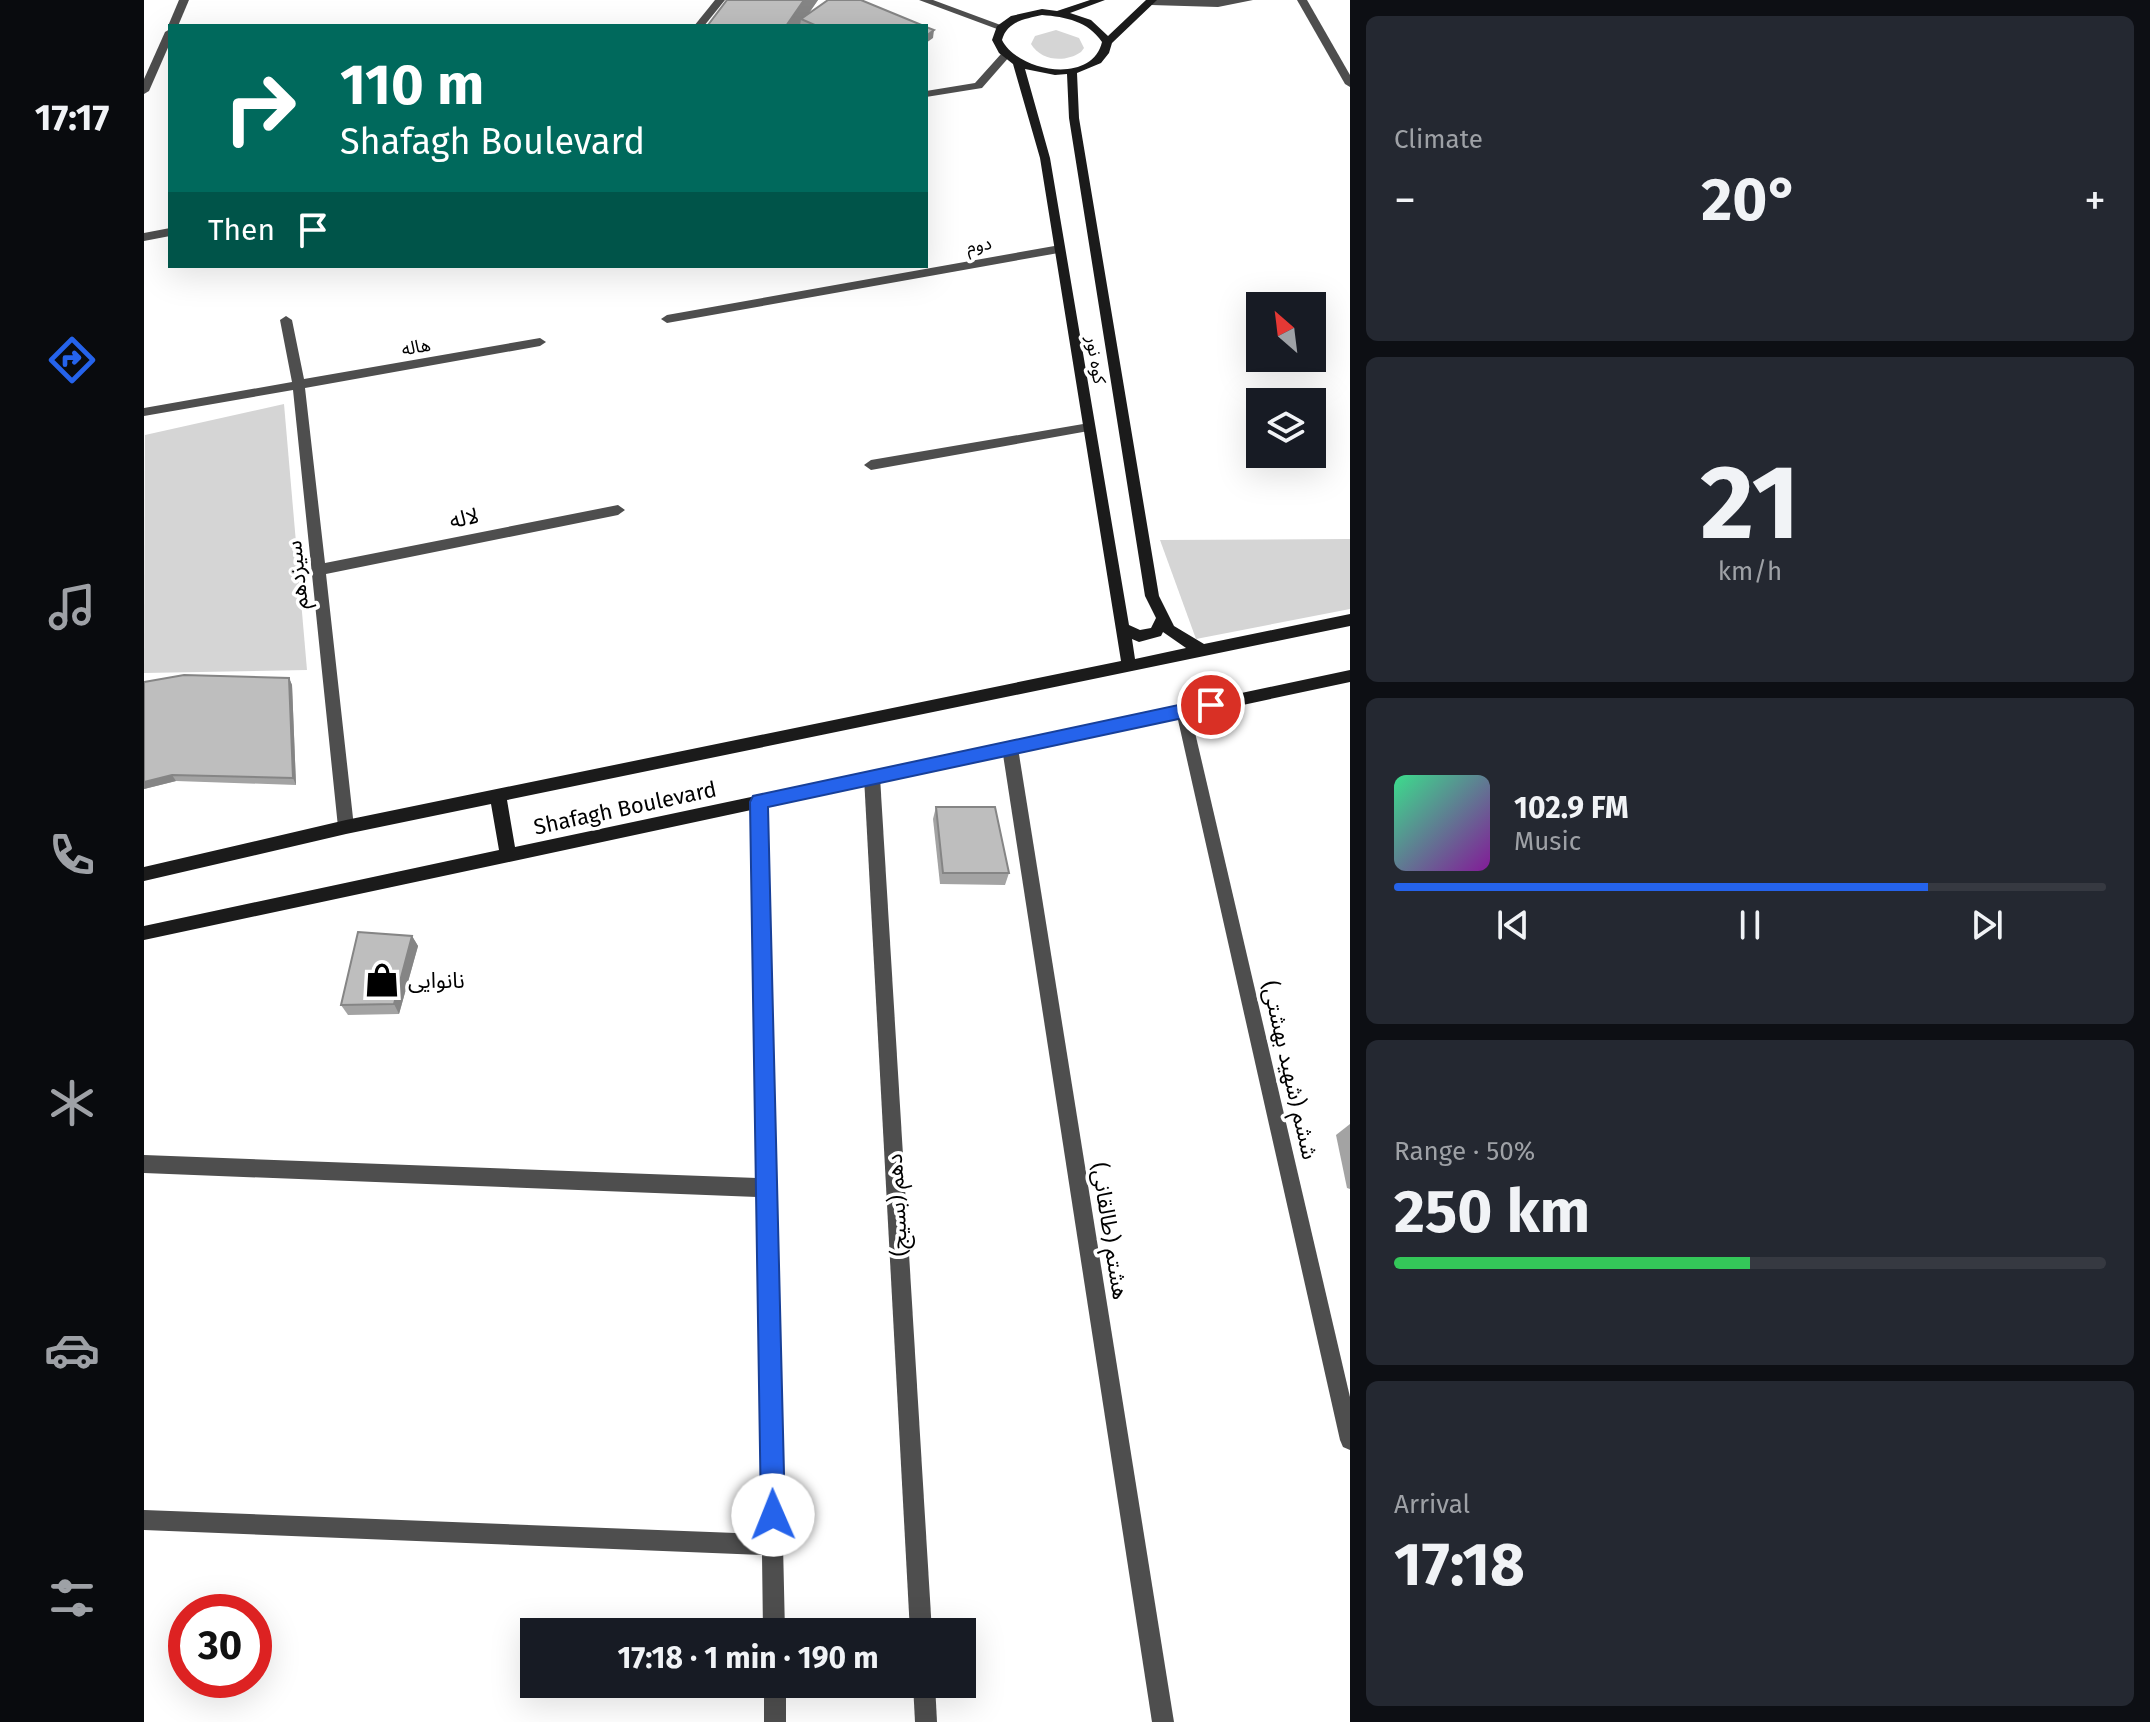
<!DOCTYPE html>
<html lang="en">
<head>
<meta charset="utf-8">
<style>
	body { margin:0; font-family:"Fira Sans","Noto Sans Arabic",sans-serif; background:#242831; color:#f1f3f6; height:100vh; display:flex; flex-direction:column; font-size:30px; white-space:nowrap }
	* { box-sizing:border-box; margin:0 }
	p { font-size:26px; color:#9ea1a6 }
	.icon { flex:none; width:44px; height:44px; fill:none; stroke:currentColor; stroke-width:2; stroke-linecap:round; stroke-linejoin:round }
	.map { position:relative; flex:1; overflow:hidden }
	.panel { display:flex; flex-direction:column; gap:16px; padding:16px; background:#0d0f14; width:800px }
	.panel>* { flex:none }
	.guide { position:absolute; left:24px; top:24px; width:760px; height:244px; border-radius:0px; box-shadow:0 8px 32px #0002; background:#00695c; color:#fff; overflow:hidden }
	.needle { width:52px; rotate:332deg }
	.buttons { position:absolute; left:1102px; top:292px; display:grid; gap:16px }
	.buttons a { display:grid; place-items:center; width:80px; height:80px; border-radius:0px; background:#171b24; box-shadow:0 8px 32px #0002; font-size:40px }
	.speed { position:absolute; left:24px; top:1594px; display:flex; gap:16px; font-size:40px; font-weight:700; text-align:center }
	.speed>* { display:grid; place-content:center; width:104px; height:104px; border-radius:50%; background:#171b24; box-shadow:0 8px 32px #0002; line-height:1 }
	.speed .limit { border:12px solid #d22; background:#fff; color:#111 }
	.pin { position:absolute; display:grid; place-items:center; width:68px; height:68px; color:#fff; margin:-34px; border:4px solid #fff; border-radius:50%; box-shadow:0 2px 8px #0007 }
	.me { position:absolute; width:88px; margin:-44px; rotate:359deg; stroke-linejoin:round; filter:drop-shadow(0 0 6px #0008) }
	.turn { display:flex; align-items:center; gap:28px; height:168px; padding:0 40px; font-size:36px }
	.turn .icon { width:104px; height:104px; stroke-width:2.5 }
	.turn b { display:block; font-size:56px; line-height:68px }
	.then { display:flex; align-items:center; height:76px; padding:0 40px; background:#0003; gap:16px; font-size:30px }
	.big { font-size:60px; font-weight:700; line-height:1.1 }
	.panel .widget { flex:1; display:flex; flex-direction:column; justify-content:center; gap:12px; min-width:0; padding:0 28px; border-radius:12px; background:#242831 }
	.panel .dial { align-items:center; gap:0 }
	.dial b { font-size:104px; line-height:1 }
	.song { display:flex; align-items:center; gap:24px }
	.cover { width:96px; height:96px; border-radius:12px; background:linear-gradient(135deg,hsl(150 70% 55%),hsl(290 70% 35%)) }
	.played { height:8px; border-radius:4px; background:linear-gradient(90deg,#2563eb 75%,#363941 75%) }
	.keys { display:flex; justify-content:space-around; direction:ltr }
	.heat { display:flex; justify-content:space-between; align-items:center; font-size:44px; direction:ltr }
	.charge { height:12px; border-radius:6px; background:linear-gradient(90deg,#34c759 50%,#363941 0) }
	.trip { position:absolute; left:376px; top:1618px; width:456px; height:80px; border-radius:0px; background:#171b24; box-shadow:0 8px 32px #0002; font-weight:700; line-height:80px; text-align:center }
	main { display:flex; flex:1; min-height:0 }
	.dock { display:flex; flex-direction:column; width:144px; justify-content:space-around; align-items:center; background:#090b0e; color:#9ea1a6 }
	.dock .icon { width:56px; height:56px }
	.dock .on { color:#2563eb }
	.dock b { font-size:36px; color:#f1f3f6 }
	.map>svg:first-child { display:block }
	.green { fill:#d5d5d5 }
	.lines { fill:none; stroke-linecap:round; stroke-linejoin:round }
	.street { fill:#4e4e4e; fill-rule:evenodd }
	.secondary { fill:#1b1b1b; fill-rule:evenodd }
	.wall { fill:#a3a3a3 }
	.shaded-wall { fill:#858585 }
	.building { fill:#bebebe; stroke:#858585; stroke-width:2 }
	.route { fill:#2563eb; stroke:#184099; stroke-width:2 }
	.labels { text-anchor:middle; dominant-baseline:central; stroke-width:7; stroke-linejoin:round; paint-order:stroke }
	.far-street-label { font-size:18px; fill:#000; stroke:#fff }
	.street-label { font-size:22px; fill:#000; stroke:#fff }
	.poi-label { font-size:22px; fill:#000; stroke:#fff; text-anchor:start }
</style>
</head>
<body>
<main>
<nav class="dock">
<b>17:17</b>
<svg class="icon on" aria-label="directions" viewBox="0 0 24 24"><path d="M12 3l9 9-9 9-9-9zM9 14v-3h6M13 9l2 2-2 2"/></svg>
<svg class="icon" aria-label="music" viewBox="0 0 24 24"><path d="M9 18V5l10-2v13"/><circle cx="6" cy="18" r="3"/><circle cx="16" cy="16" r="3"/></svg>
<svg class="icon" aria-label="phone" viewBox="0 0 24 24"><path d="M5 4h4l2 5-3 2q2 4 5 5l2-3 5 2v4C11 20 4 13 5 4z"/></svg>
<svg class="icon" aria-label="climate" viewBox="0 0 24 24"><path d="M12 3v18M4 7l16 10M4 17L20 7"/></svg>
<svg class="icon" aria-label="car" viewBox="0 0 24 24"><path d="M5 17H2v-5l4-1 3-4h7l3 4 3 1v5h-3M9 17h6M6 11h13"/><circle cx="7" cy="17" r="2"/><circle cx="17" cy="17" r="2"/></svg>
<svg class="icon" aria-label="filters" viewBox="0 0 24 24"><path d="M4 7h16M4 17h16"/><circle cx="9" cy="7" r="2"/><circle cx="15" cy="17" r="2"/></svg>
</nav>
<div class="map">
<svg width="1206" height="1722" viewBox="0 0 1206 1722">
	<rect width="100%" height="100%" fill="#fff"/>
	<g class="green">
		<path d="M912,30L935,38L940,48L937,52C921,63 897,61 887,44L891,36Z"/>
		<path d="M140,404L163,670L0,673L1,435Z"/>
		<path d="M1206,539V609L1052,639L1016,540Z"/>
	</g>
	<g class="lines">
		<g class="street">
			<path d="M35,0H45L34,26L25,28L24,26Z"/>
			<path d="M571,0H581L560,26H550Z"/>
			<path d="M775,0H789L862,27L853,29Z"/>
			<path d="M1003,0H1109L1074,7L1007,5L1004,4Z"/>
			<path d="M1153,0H1163L1206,75V87L1201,84Z"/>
			<path d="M26,29V43L5,91L0,94V79L21,32Z"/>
			<path d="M857,54L866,56L838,88L782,97V91L831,83Z"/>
			<path d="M26,228V236L0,241V233Z"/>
			<path d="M916,245L920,246V252L523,323L517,319L523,315Z"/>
			<path d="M142,316L148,320L160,379L396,338L402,342L396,346L161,388L181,563L474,505L481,510L474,515L182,574L210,827L208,832H196L194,827L149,390L0,416V408L148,382L136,320Z"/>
			<path d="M945,423L951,427L950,430L727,470L720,465L727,460Z"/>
			<path d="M1039,705L1046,711L1206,1397V1450L1199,1447L1196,1440L1032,711Z"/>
			<path d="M866,742L874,748L1030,1722H1008L858,748Z"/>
			<path d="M728,771L733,772L736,777L788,1632H766L720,777L723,772Z"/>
			<path d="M615,795L621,797L623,802L633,1188L631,1193L641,1632H619L618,1555L0,1530V1510L618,1534L613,1197L0,1173V1155L613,1178L607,802L609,797Z"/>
			<rect x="620" y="1684" width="22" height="38"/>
			<path d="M769,1684H791L793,1722H771Z"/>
		</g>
		<path class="secondary" d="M946,0H961L926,13L947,20L964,36L1002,0H1013L968,43L965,53L957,63L933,73L935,118L1015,596L1030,626L1060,644L1206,614V626L363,800L371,847L1206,670V682L0,940V926L355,850L347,804L202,834L0,881V867L202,820L977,661L896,158L869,64L855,53L848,40L853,26L867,16L898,9L913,11ZM898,15C922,17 944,21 958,42C948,85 874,72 858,40C863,21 881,19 898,15ZM881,69L911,75L923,74L925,118L1001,596L1012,618L1007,628L996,630L985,625L906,158ZM1019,632L1042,648L991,659L988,639L995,642L1017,636Z"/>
	</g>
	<g class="wall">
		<path d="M583,0H674L665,13L780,26H564Z"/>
		<path d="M145,678L148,685L152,785L32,781L0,789V682Z"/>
		<path d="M792,807L865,873L861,885L796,884L789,819Z"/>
		<path d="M268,936L274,946L255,1014L204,1015L197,1005Z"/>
		<path d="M1206,1124V1189L1203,1188L1192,1135Z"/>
	</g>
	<g class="shaded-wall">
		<path d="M660,0H674L660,20L657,19L656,26H642Z"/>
		<path d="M790,30L789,38L782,43V36Z"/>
		<path d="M145,678L148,685L152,785L149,778Z"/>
		<path d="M28,775L32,781L0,789V782Z"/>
		<path d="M268,936L274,946L255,1014L250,1004Z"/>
	</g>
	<g class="building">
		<path d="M583,0H660L642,26L564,25Z"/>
		<path d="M684,0H717L780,26H673L657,19Z"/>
		<path d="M782,27L790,30L782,36Z"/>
		<path d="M40,675L145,678L149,778L28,775L0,782V682Z"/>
		<path d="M792,807H851L865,873H799Z"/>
		<path d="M214,932L268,936L250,1004L197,1005Z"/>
	</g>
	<path class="route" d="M1067,698L1075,705L1067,712L624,807L641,1515L637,1523L629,1527L620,1523L617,1515L606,802L609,796Z"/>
	<defs>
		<g id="shop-bare" transform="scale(2.76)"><path d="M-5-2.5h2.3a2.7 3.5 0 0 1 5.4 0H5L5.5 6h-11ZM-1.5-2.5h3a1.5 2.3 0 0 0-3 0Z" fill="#000" stroke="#fff" stroke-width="2.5" paint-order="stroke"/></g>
	</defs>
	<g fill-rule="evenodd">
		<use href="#shop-bare" x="238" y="980"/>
	</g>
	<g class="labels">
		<g class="far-street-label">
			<text transform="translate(835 245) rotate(-10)">دوم</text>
			<text transform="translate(272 347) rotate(-10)">هاله</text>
			<text transform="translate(952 360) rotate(81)">کوه نور</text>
		</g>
		<g class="street-label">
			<text transform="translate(320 518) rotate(-12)">لاله</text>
			<text transform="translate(153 575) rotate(-96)">سیزدهم</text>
			<text transform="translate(481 808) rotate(-12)">Shafagh Boulevard</text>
			<text transform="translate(1146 1070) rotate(77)">ششم (شهید بهشتی)</text>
			<text transform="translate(753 1205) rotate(-93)">دهم (بسیج)</text>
			<text transform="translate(966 1231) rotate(81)">هشتم (طالقانی)</text>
		</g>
		<g class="poi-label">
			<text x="264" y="980">نانوایی</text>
		</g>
	</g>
</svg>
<div class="buttons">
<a><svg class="needle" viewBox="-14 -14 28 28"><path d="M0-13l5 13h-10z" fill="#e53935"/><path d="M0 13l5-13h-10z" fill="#9ea1a6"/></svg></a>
<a><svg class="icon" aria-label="layers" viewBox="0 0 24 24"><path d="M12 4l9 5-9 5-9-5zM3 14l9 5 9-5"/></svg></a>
</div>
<div class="speed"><div class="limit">30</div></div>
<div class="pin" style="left:1067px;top:705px;background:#d93025"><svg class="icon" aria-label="arrive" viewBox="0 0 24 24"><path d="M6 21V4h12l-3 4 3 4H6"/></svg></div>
<svg class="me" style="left:629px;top:1515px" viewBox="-20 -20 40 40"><circle r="19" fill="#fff"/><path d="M0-13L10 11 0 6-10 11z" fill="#2563eb"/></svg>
<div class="trip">17:18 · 1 min · 190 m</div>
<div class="guide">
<div class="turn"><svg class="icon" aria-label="right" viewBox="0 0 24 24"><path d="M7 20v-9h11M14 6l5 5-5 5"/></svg><div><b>110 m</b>Shafagh Boulevard</div></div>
<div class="then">Then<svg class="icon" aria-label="arrive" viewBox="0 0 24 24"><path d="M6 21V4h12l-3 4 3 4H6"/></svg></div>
</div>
</div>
<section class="panel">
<div class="widget"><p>Climate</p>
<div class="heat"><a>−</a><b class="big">20°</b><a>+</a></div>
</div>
<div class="widget dial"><b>21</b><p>km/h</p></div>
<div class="widget">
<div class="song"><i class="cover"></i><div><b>102.9 FM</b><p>Music</p></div></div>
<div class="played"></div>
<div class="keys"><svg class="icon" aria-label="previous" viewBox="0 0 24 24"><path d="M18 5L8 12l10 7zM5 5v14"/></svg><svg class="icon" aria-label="pause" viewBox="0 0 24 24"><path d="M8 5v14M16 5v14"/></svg><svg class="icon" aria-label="next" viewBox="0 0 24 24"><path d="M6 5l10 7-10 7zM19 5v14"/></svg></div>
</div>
<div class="widget"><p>Range · 50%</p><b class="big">250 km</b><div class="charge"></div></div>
<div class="widget"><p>Arrival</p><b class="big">17:18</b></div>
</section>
</main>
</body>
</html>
